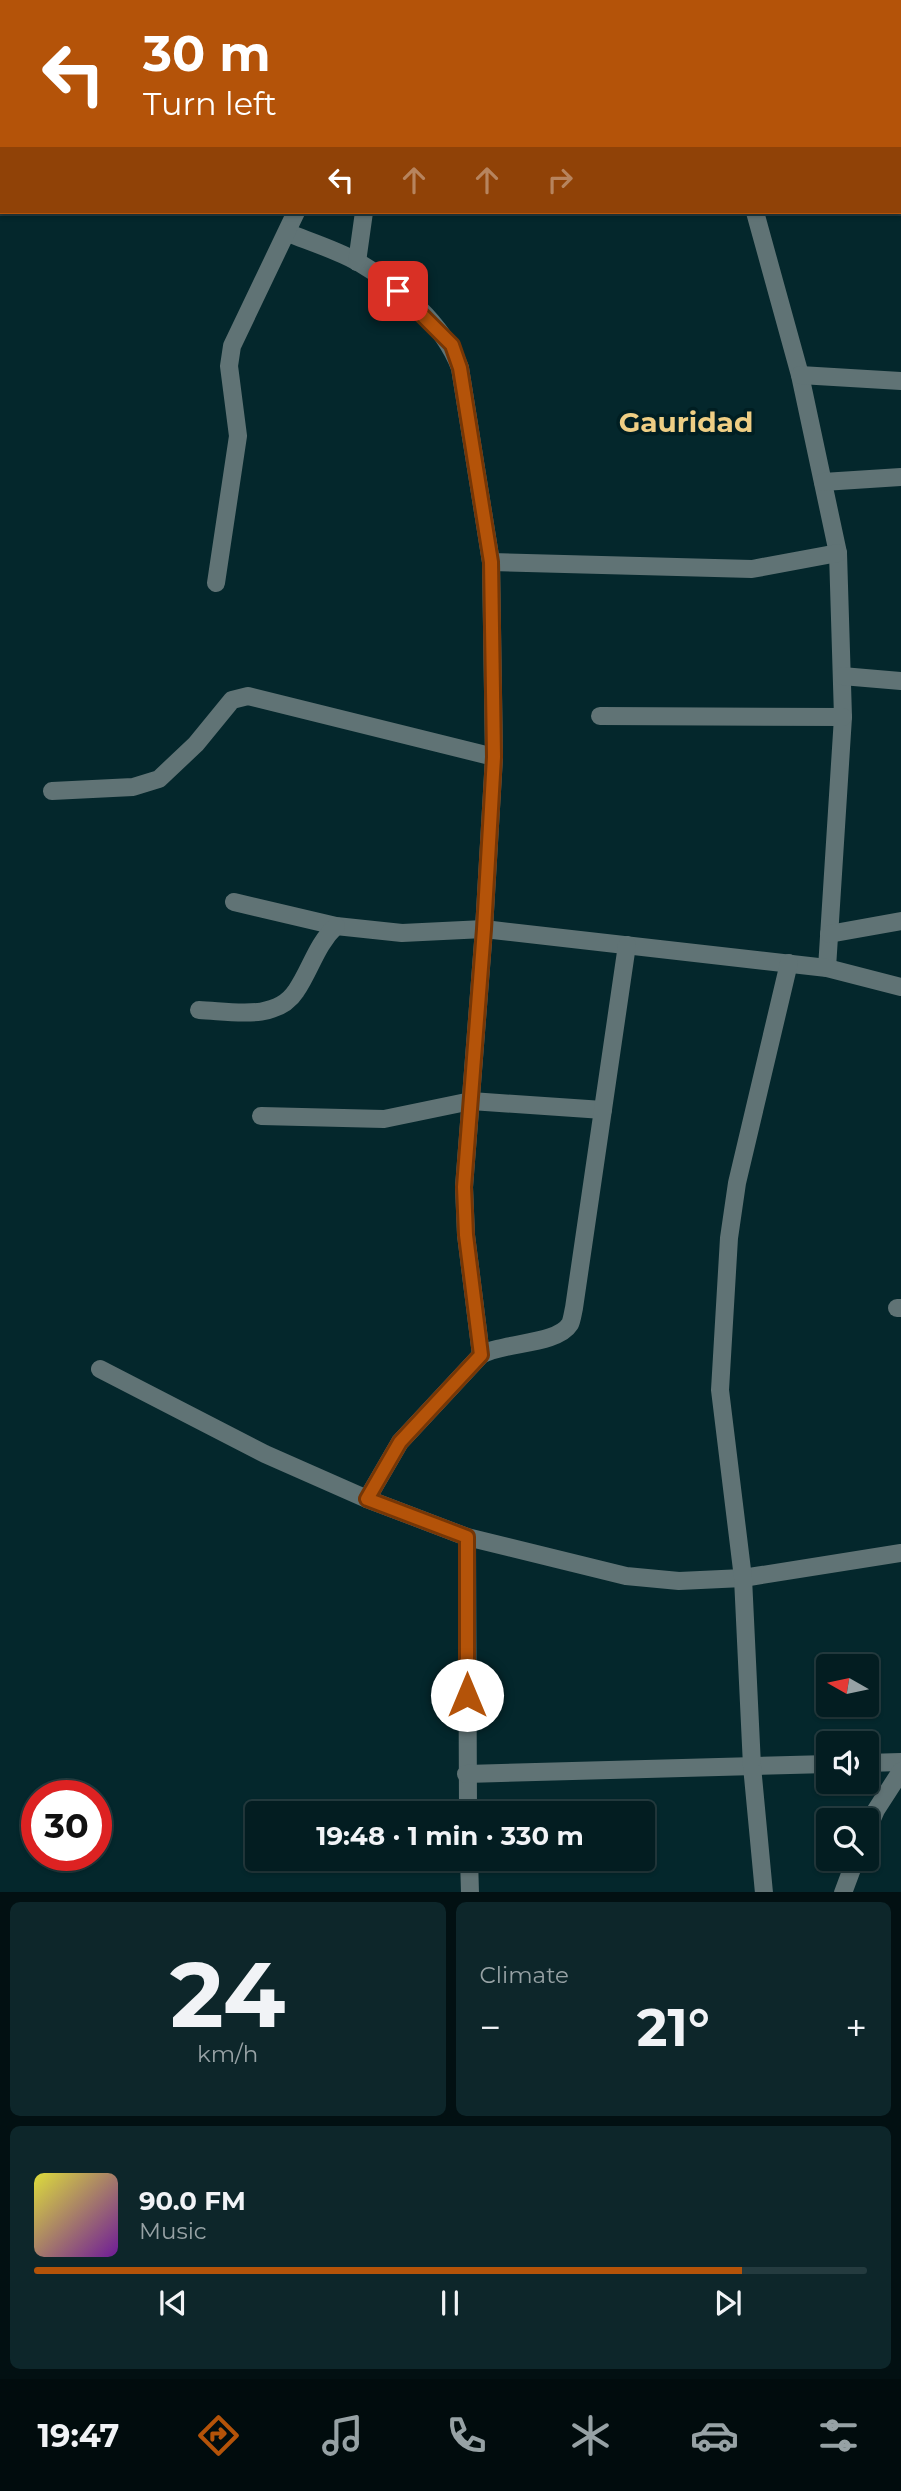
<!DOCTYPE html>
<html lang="en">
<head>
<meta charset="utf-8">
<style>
	body { margin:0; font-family:Montserrat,sans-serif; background:#0d262a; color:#f1f3f6; height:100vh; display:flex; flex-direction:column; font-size:26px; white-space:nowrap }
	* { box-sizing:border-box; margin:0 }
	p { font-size:23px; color:#97a2a5 }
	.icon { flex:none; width:38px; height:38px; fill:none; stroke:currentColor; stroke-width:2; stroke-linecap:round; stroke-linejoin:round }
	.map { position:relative; height:1892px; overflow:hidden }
	.details { display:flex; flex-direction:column; gap:10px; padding:10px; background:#021012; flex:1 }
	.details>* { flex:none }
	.guide { position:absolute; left:0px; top:0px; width:901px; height:214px; box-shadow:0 2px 5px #0004,0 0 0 2px #243b3f; background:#b45309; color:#fff; overflow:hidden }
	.needle { width:46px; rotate:279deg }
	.tools { position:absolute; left:816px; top:1654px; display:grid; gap:14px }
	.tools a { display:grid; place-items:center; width:63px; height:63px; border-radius:7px; background:#031d21; box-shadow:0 2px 5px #0004,0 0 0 2px #243b3f; font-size:35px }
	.speed { position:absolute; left:21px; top:1780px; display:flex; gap:14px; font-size:35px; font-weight:700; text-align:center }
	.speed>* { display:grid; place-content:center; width:91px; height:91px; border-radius:50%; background:#031d21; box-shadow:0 2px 5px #0004,0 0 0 2px #243b3f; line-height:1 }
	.speed .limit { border:10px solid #d22; background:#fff; color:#111 }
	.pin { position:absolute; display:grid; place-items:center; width:60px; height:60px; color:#fff; margin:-30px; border-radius:14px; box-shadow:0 4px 10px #0006 }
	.me { position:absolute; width:77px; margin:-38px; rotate:0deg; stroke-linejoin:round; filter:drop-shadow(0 0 5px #0008) }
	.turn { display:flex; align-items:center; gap:24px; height:147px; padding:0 28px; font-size:32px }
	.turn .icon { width:91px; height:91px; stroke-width:2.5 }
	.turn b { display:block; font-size:49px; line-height:60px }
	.lanes { display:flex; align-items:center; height:66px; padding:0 28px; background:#0003; justify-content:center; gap:35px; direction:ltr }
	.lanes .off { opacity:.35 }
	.big { font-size:52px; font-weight:700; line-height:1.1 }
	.details .tile { flex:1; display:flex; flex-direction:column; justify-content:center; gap:10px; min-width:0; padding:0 24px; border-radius:10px; background:#0d262a }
	.details .dial { align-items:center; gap:0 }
	.dial b { font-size:91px; line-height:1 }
	.song { display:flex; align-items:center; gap:21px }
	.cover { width:84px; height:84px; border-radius:10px; background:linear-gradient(135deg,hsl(60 70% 55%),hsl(280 70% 35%)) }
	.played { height:7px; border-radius:4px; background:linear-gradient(90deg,#b45309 85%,#243b3f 85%) }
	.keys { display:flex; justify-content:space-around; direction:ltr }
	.heat { display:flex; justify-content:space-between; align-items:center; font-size:38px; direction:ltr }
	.details .tiles { flex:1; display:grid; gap:10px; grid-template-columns:1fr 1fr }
	.tile:last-child { grid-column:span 2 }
	.trip { position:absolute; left:245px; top:1801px; width:410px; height:70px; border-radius:7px; background:#031d21; box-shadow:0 2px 5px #0004,0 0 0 2px #243b3f; font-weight:700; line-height:70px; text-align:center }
	.tabs { display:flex; height:112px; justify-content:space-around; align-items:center; background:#010c0d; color:#97a2a5 }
	.tabs .icon { width:49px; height:49px }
	.tabs .selected { color:#b45309 }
	.tabs b { font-size:32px; color:#f1f3f6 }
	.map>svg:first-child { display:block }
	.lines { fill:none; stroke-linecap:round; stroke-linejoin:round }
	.minor { stroke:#607375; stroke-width:18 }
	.major { stroke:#9ec5ca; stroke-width:18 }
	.route-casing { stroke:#753606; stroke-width:18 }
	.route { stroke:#b45309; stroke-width:12 }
	.labels { text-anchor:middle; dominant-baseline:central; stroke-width:7; stroke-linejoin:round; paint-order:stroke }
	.quarter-label { font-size:28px; font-weight:bold; fill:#efce84; stroke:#001e22 }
</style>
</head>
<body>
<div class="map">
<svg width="901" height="1893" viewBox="0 0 901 1893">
	<rect width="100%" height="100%" fill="#04272c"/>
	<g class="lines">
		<g class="minor">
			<path d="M367,0L368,2"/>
			<path d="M602,0V2"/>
			<path d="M900,184H901"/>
			<path d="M755,212L800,375L838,553L843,717L827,968"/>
			<path d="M288,233C311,242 336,250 358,262C399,286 443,323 460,368L491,562L494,757L484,929L464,1187L466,1235L481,1355"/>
			<path d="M357,262L364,212"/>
			<path d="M800,375L901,381"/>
			<path d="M823,482L901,477"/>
			<path d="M491,562L752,569L838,553"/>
			<path d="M216,583L238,436L229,366L232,346L296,212"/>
			<path d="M842,676L901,681"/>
			<path d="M600,716L843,717"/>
			<path d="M52,791L133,787L159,779L196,744L232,700L248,696L494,757"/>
			<path d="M234,902L336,926L402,933L484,929L827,968L901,987"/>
			<path d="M829,934L901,921"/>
			<path d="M199,1010C230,1011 276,1022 296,991C311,969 316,945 336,926"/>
			<path d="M261,1116L384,1119L471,1101L603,1110"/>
			<path d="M897,1308H901"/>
			<path d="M100,1369L265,1454L367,1499L467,1537L626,1576L679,1581L743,1578L901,1553"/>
			<path d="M367,1499L400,1442L481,1355C503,1342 557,1345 570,1324C572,1320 573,1312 574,1308L627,945"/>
			<path d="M467,1537L468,1813"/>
			<path d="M866,1763L901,1762"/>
			<path d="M466,1774L828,1764"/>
			<path d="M866,1833L876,1810L901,1771"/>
			<path d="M469,1858L470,1893"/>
			<path d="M764,1893L752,1766L743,1578L720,1390L729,1238L737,1183L789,963"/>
			<path d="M843,1893L856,1858"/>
		</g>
		<g class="major">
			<path d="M900,62L901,61"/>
			<path d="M0,82H2"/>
			<path d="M900,96H901"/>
			<path d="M0,139H2"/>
		</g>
	</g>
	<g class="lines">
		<g class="route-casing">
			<path id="route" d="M398,291L452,345L460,368L491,562L494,757L484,929L464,1187L466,1235L481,1355L400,1442L367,1499L467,1537V1695"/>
		</g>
		<use href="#route" class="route"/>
	</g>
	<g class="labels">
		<g class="quarter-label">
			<text x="686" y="422">Gauridad</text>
		</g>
	</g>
</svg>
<div class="tools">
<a><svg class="needle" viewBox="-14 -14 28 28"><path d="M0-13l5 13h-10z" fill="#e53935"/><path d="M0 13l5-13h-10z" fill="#97a2a5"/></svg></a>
<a><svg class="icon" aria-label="sound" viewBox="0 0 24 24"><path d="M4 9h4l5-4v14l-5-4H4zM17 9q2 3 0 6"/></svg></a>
<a><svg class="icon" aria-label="search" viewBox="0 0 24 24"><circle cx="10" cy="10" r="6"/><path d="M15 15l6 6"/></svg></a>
</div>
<div class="speed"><div class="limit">30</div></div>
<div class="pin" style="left:398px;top:291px;background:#d93025"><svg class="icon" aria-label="arrive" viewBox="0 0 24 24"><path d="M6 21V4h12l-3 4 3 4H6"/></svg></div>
<svg class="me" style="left:467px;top:1695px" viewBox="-20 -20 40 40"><circle r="19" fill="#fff"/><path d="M0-13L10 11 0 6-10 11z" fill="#b45309"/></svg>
<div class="trip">19:48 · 1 min · 330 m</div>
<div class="guide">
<div class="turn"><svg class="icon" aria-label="left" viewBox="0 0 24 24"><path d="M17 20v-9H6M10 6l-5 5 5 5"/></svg><div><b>30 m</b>Turn left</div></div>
<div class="lanes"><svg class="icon" aria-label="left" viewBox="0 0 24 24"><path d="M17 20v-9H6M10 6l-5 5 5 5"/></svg><svg class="icon off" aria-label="ahead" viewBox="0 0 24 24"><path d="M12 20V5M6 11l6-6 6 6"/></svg><svg class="icon off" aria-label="ahead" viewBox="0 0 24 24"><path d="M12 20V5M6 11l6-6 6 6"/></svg><svg class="icon off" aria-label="right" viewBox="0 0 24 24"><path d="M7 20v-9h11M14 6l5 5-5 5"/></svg></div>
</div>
</div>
<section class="details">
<div class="tiles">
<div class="tile dial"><b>24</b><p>km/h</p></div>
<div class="tile"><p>Climate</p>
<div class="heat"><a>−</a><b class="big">21°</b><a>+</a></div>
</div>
<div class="tile">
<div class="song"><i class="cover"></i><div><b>90.0 FM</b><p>Music</p></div></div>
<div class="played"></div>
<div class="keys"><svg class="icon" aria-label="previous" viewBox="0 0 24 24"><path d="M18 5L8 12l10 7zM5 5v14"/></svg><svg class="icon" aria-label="pause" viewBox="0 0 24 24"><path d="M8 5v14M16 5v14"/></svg><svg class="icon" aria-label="next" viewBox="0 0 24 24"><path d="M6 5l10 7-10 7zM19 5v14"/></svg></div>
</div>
</div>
</section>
<nav class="tabs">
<b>19:47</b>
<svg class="icon selected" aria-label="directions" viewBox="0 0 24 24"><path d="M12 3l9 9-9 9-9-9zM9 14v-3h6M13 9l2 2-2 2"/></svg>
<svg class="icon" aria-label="music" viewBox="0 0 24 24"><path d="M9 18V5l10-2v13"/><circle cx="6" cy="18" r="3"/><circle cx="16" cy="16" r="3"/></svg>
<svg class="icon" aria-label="phone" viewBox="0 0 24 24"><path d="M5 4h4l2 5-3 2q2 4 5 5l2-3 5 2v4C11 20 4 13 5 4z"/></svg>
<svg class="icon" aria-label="climate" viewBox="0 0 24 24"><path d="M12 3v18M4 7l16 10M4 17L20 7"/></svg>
<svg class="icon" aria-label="car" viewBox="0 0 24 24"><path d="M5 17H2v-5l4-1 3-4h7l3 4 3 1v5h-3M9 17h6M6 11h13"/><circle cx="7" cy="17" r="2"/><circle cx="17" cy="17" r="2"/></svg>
<svg class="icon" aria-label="filters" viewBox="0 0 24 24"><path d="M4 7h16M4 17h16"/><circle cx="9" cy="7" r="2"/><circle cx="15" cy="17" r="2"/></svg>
</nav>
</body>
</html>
